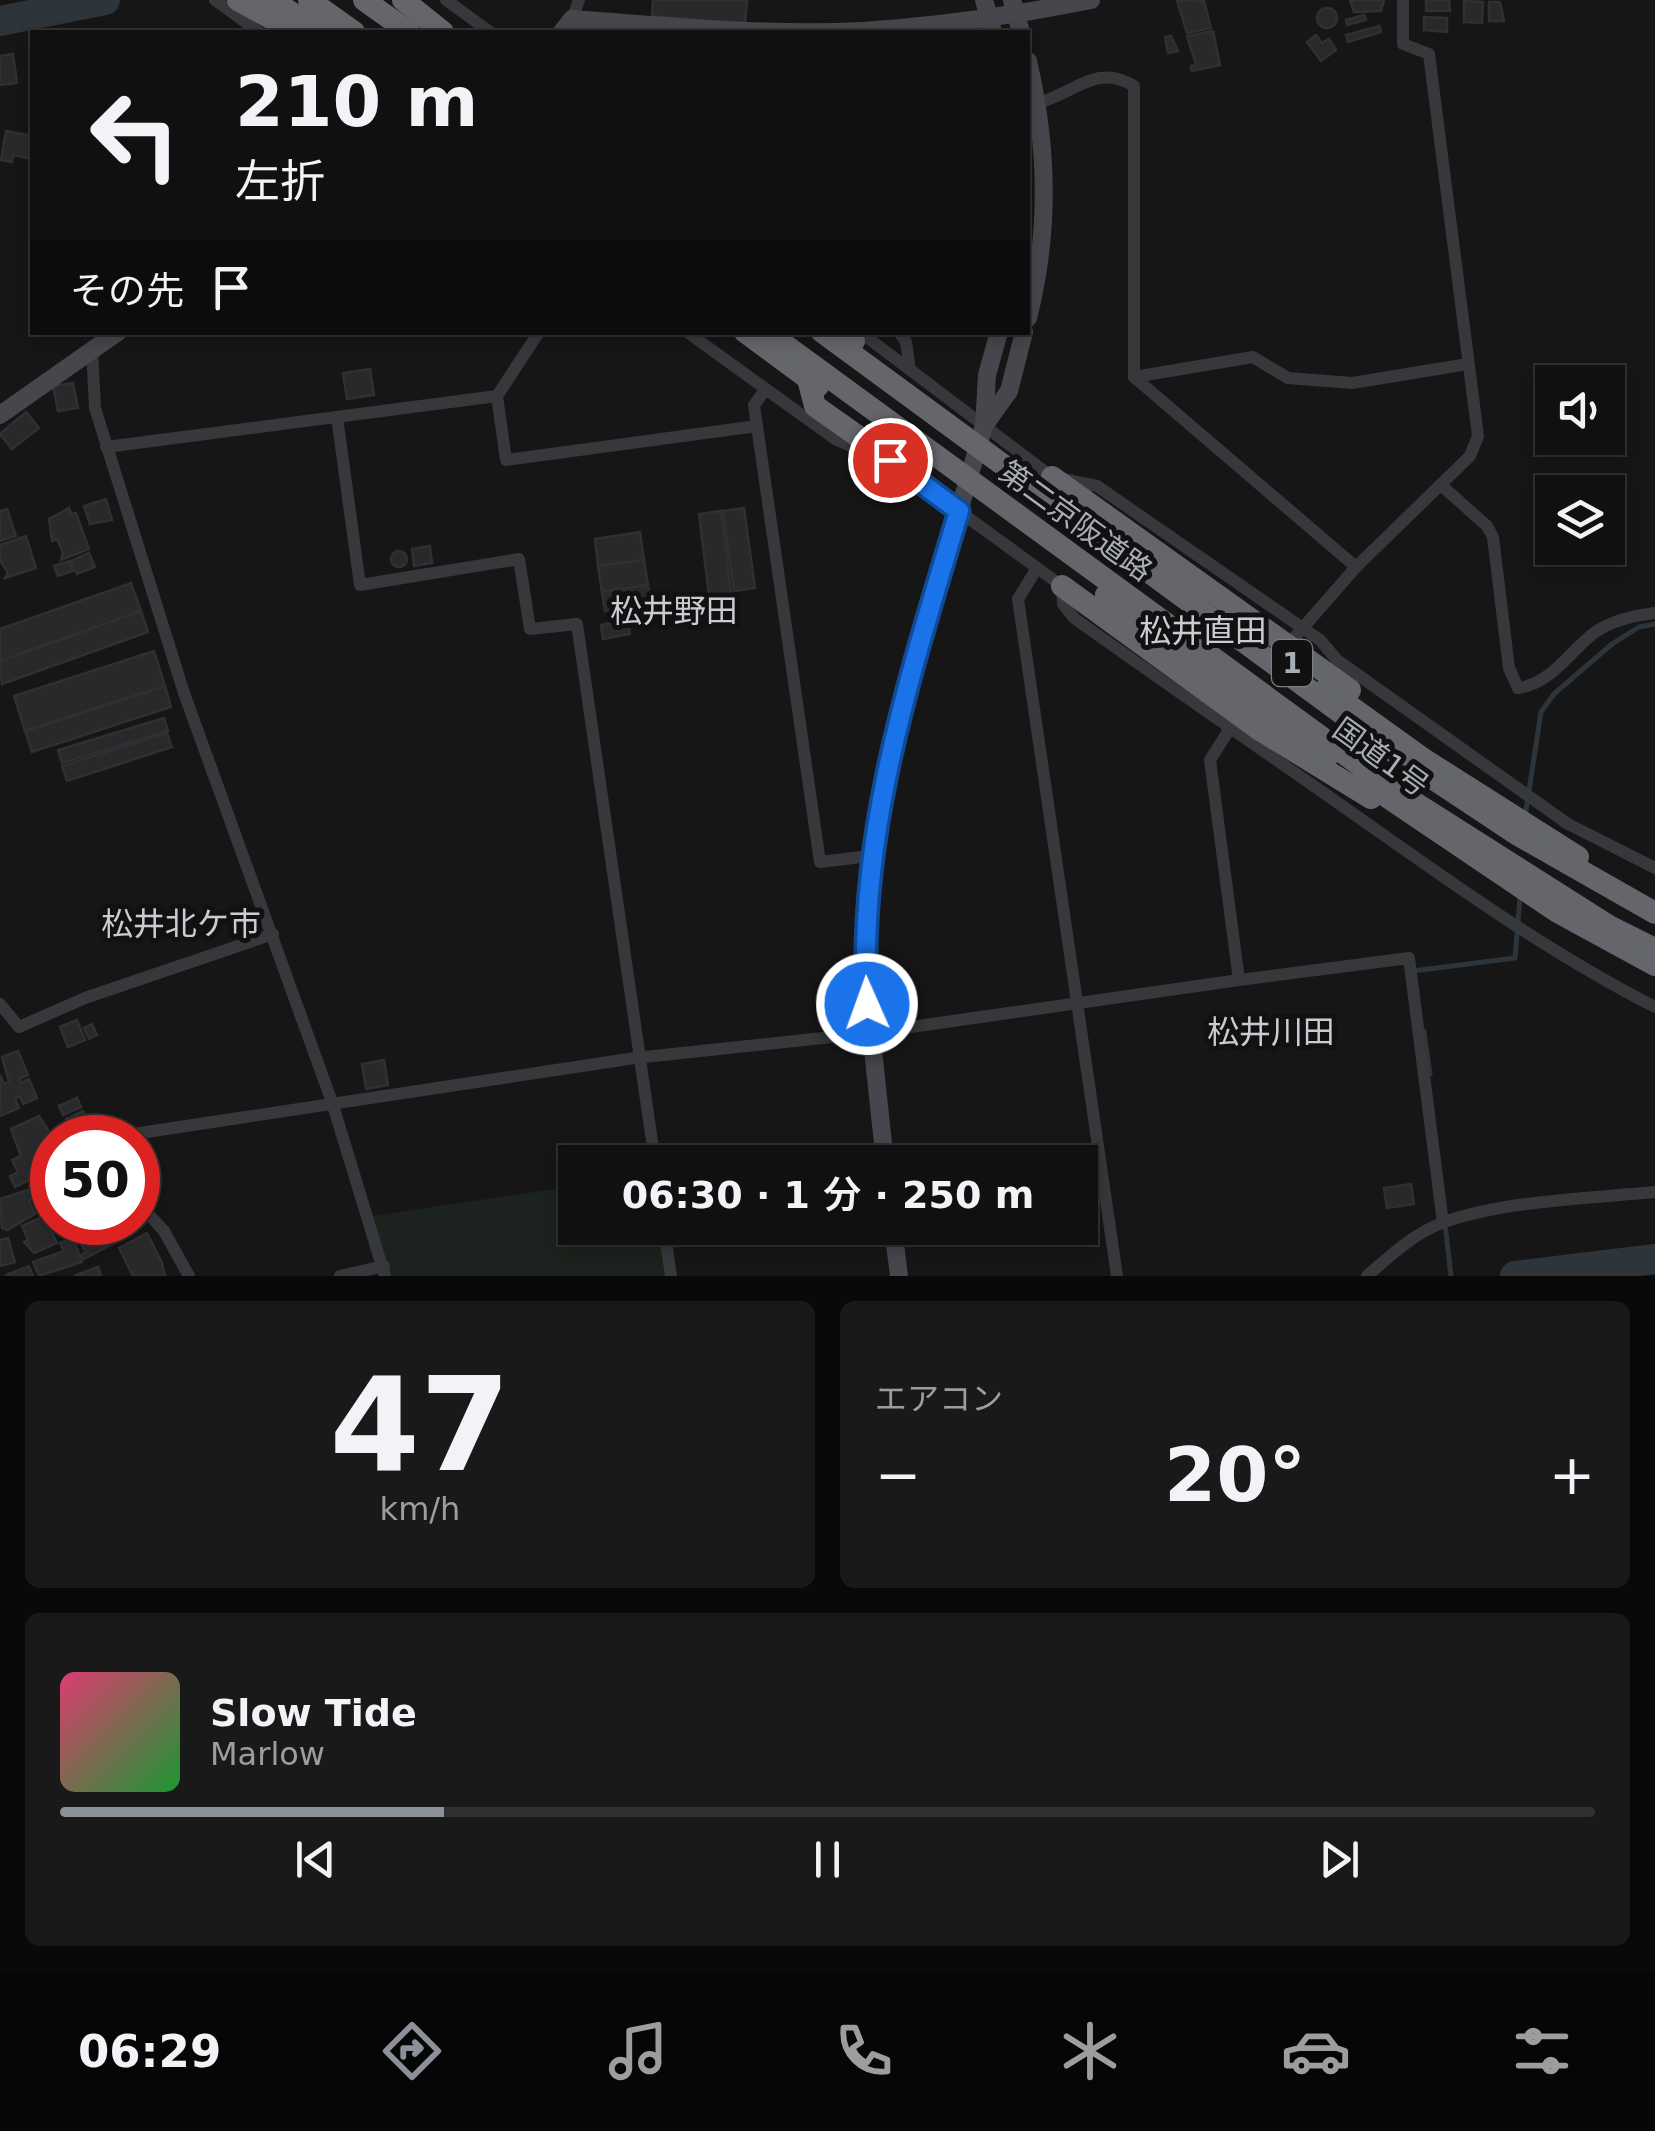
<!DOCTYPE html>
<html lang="ja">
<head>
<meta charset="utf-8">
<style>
	body { margin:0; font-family:"DejaVu Sans","Noto Sans JP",sans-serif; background:#19191a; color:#f1f3f6; height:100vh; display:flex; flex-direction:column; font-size:38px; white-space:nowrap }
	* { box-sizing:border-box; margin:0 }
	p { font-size:32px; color:#9c9d9f }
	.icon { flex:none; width:55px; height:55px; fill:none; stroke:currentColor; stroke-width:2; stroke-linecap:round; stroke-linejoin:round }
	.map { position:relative; height:1276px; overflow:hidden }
	.drawer { display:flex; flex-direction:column; gap:25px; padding:25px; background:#090909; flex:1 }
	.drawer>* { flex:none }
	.banner { position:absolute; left:30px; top:30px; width:1000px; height:305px; border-radius:0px; box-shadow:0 5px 15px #0003,0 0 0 2px #303031; background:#101011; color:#f1f3f6; overflow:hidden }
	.buttons { position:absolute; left:1535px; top:365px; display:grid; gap:20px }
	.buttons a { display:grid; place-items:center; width:90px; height:90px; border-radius:0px; background:#101011; box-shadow:0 5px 15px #0003,0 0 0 2px #303031; font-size:50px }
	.speed { position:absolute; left:30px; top:1115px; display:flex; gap:20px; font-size:50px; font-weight:700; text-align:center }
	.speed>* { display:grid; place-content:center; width:130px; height:130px; border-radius:50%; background:#101011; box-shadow:0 5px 15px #0003,0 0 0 2px #303031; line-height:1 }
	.speed .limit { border:15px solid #d22; background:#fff; color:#111 }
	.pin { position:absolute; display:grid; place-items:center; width:85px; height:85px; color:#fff; margin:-42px; border:5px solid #fff; border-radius:50%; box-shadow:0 2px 10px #0007 }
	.me { position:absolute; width:110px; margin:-55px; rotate:358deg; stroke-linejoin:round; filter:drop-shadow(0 0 8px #0008) }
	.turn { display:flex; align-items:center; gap:35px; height:210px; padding:0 40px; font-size:45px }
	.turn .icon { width:130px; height:130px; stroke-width:2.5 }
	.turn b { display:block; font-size:70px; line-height:85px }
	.then { display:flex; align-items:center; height:95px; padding:0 40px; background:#0003; gap:20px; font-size:38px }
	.big { font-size:75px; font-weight:600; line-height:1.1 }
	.drawer .tile { flex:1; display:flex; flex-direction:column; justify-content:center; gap:15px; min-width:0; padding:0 35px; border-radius:15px; background:#19191a }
	.drawer .dial { align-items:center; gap:0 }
	.dial b { font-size:130px; line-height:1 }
	.song { display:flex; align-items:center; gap:30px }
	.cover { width:120px; height:120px; border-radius:15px; background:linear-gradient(135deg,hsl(340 70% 55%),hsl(130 70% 35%)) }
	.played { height:10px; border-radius:5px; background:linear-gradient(90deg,#8c9099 25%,#303031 25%) }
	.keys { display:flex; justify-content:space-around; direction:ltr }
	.heat { display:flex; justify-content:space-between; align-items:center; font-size:55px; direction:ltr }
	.drawer .tiles { flex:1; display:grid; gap:25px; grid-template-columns:1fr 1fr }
	.tile:last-child { grid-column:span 2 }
	.trip { position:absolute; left:558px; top:1145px; width:540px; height:100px; border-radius:0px; background:#101011; box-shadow:0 5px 15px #0003,0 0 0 2px #303031; font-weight:600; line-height:100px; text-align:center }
	.tabs { display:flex; height:160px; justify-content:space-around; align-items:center; background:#060607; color:#9c9d9f }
	.tabs .icon { width:70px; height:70px }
	.tabs .active { color:#8c9099 }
	.tabs b { font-size:45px; color:#f1f3f6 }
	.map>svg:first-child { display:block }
	.green { fill:#1c221d }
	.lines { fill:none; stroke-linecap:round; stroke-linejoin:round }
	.stream { stroke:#2d343a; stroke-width:5 }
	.river { stroke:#2d343a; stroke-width:30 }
	.building { fill:#29292b; stroke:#303033; stroke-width:2.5 }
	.street { stroke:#37383c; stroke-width:12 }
	.secondary { stroke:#45474c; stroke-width:18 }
	.highway { stroke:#64666c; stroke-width:22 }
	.highway-bridge { stroke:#64666c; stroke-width:22 }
	.route-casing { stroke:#114b97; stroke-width:25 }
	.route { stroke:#1a73e8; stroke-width:18 }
	.labels { text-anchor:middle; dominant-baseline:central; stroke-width:10; stroke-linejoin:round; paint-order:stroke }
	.shield { fill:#111112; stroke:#7b7e85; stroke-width:2.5 }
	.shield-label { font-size:28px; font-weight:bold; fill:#a9adb6 }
	.street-label { font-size:30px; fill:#a9adb6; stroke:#111112 }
	.neighbourhood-label { font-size:32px; fill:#caccd2; stroke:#111112 }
</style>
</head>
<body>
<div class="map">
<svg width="1655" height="1276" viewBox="0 0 1655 1276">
	<rect width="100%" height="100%" fill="#161617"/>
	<path class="green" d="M575,1186V1228H659L666,1276H385L372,1216Z"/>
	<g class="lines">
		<g class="stream">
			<path d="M1525,817L1541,712L1554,694L1612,644L1639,627L1655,624"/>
			<path d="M1413,971L1515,958L1520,897"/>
			<path d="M1424,1031L1430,1074"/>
			<path d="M1445,1224L1451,1276"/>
		</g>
		<g class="river">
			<path d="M0,21L105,0"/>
			<path d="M1515,1276L1655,1259"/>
		</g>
	</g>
	<g class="building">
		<path d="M653,0H747L745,24L652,16Z"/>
		<path d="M1177,0L1204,1L1211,28L1187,33Z"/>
		<path d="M1350,0H1384L1381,11L1354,12Z"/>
		<path d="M1426,0H1449L1450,11H1426Z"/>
		<path d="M1464,1L1483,2L1482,23L1464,22Z"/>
		<path d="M1489,2H1500L1504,21H1489Z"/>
		<circle cx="1327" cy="18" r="10"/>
		<path d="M1364,15L1366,20L1347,25L1346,20Z"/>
		<path d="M1424,17L1447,18V32L1424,30Z"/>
		<path d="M1379,26L1381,32L1348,42L1346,35Z"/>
		<path d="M1213,31L1220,65L1192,71L1191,66L1196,65L1187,36Z"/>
		<path d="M1316,35L1322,43L1329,39L1336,50L1321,61L1307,42Z"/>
		<path d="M1171,36L1178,51L1168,53L1165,37Z"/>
		<path d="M13,54L17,83L0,85V56Z"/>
		<path d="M6,131L32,136V159L13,155L12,162L1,160Z"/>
		<path d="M370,369L374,395L347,399L343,373Z"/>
		<path d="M73,383L78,408L58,411L53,386Z"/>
		<path d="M26,412L39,428L12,449L0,434Z"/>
		<path d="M106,499L112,520L90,524L84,506Z"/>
		<path d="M69,508L71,514L76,513L89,549L61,560L63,553L57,539L52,541L49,519Z"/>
		<path d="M744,508L755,588L734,591L723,511Z"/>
		<path d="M7,509L16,536L0,541V511Z"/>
		<path d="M721,511L731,592L709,595L699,514Z"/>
		<path d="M640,532L644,560L598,566L595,539Z"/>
		<path d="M26,536L36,568L5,578L8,573L0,560V545Z"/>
		<path d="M430,546L432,563L414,566L412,549Z"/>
		<circle cx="399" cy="559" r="8"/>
		<path d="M89,553L95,567L77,574L71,561Z"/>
		<path d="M644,560L648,585L602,592L598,566Z"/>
		<path d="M69,561L73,571L58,576L54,566Z"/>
		<path d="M131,583L141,611L0,661V629Z"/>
		<path d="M648,585L651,604L605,611L602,592Z"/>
		<path d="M141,611L148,632L2,684L0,661Z"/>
		<path d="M628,619L630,634L603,639L601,625Z"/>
		<path d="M154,651L165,686L25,731L14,696Z"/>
		<path d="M165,686L171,707L32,752L25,731Z"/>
		<path d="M164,718L168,731L62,763L58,750Z"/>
		<path d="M167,733L172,747L67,781L62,766Z"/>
		<path d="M77,1020L85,1040L68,1047L60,1027Z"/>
		<path d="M92,1024L97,1035L89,1039L84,1028Z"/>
		<path d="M18,1051L28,1075L19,1079L21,1083L29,1079L37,1098L23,1104L20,1096L15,1098L19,1108L0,1116V1075L4,1084L9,1082L2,1057Z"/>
		<path d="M384,1060L388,1085L366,1089L362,1064Z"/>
		<path d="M77,1098L81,1107L63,1115L59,1106Z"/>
		<path d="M83,1111L94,1135L68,1138L73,1134L66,1119Z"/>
		<path d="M39,1116L53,1138L52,1147L36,1155L39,1161L52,1154V1169L15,1187L10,1176L18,1172L12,1160L21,1156L11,1129Z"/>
		<path d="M49,1175L52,1199L41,1204L38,1197L29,1201L35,1214L7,1230L2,1228L0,1199L34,1188L32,1183Z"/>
		<path d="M1411,1184L1414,1204L1387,1208L1384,1188Z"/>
		<path d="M45,1216L57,1243L34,1253L24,1242L28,1240L22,1226Z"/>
		<path d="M68,1222H110L120,1240L84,1259L81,1255L86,1252Z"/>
		<path d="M147,1233L162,1263L165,1276H133L119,1248Z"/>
		<path d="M8,1238L15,1262L0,1266V1240Z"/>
		<path d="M73,1238L82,1262L39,1276L33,1262L64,1251L60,1243Z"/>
		<path d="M29,1266L33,1276H6V1275Z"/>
		<path d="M98,1267L101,1276H74Z"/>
	</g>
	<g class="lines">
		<g class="street">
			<path d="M215,0L259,32"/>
			<path d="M446,0L490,32"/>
			<path d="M572,19L579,0"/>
			<path d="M1037,103C1073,95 1096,62 1134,86V377L1356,567"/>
			<path d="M539,332L497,396L506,460L757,426"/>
			<path d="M687,332L835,439L867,453"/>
			<path d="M860,332L1052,477L1097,486L1320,640L1337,660L1568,824L1655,868"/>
			<path d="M899,332L906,342L910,370"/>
			<path d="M92,350L95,408L184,693L332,1102L385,1276"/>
			<path d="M1134,377L1253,357L1288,378L1352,383L1468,364"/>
			<path d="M765,390L754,405L820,862L870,856"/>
			<path d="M337,417L360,585L519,559L530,629L577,624L655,1162"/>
			<path d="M106,447L497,396"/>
			<path d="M886,458L1062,586L1063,604L1074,618C1152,674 1232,729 1311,784C1423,862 1532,944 1655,1007"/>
			<path d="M1441,485L1487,526L1493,537L1509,668L1518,688C1551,684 1568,653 1594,633C1612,620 1634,616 1655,613"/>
			<path d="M1037,568L1018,599L1117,1276"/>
			<path d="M1294,638L1356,567L1470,456L1478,436L1429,54L1403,44V0"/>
			<path d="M1239,980L1409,958L1443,1223"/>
			<path d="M0,1004L19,1027L85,998L273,934"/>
			<path d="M107,1138L635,1058L869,1033L1239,980L1210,760L1236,719"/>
			<path d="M138,1203L164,1231L189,1276"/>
			<path d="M664,1228L671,1276"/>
			<path d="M340,1276L384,1266"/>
			<path d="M1367,1276C1390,1256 1413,1234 1442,1223C1500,1201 1593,1198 1655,1192"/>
		</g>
		<g class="secondary">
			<path d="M984,0L993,32"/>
			<path d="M1012,0L1021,32"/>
			<path d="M562,32L572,19C669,26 766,36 863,31C940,26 1016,15 1091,0"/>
			<path d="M1028,61C1048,148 1050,231 1028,318"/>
			<path d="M0,415L118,332"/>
			<path d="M984,426L1009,391L1024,332"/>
			<path d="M885,1162L865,975L870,856L910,678L984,426L987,375L999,332"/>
			<path d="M893,1228L899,1276"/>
		</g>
		<g class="highway">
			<path d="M238,0L296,32"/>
			<path d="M272,0L321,32"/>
			<path d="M309,0L354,32"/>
			<path d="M364,0L409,32"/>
			<path d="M403,0L443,32"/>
			<path d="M745,332L818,386"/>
			<path d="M842,332L854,341"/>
			<path d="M808,379L815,406L890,459"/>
			<path d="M1052,477L1350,690"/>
			<path d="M1062,586L1260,730L1371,798"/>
			<path d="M1106,595L1328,756"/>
			<path d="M1326,689L1422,758L1578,857"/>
			<path d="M1362,780L1556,911L1655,965"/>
		</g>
		<g class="highway-bridge">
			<path d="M767,332L1387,785L1609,926L1655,949"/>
			<path d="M822,332L1405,760L1518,835L1655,913"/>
		</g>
	</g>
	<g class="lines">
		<g class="route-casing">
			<path id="route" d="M867,1004C857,833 911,673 959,511L890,460"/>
		</g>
		<use href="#route" class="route"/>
	</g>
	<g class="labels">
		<rect class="shield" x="1272" y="640" width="40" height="46" rx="8"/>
		<g class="shield-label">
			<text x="1292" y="663">1</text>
		</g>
		<g class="street-label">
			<text transform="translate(1076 521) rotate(36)">第二京阪道路</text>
			<text transform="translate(1381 757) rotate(36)">国道1号</text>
		</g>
		<g class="neighbourhood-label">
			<text x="674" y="611">松井野田</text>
			<text x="1203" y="631">松井直田</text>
			<text x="181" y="924">松井北ケ市</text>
			<text x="1271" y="1032">松井川田</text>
		</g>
	</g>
</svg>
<div class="buttons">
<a><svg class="icon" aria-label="sound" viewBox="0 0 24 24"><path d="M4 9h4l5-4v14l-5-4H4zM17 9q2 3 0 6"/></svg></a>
<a><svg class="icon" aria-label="layers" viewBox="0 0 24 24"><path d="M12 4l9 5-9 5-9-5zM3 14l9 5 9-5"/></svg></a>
</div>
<div class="speed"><div class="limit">50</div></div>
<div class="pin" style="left:890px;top:460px;background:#d93025"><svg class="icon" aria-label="arrive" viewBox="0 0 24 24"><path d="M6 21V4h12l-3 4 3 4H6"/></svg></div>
<svg class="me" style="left:867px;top:1004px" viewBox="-20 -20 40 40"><circle r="17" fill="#1a73e8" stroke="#fff" stroke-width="3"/><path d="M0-11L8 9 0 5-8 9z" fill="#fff"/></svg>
<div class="trip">06:30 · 1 分 · 250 m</div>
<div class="banner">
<div class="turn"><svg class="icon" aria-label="left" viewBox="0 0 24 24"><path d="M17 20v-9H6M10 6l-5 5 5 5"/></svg><div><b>210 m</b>左折</div></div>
<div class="then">その先<svg class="icon" aria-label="arrive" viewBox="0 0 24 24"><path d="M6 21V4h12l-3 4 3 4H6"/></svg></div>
</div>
</div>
<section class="drawer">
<div class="tiles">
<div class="tile dial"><b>47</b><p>km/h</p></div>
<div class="tile"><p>エアコン</p>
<div class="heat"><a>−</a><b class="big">20°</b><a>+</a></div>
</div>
<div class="tile">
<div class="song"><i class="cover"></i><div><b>Slow Tide</b><p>Marlow</p></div></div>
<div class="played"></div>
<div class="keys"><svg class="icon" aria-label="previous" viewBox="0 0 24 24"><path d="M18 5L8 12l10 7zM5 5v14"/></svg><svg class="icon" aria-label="pause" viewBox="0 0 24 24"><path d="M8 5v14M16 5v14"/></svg><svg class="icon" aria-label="next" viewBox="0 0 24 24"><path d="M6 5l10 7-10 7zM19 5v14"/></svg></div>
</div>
</div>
</section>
<nav class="tabs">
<b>06:29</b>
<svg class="icon active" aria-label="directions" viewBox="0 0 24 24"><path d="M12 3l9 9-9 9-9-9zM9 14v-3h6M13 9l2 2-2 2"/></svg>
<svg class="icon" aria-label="music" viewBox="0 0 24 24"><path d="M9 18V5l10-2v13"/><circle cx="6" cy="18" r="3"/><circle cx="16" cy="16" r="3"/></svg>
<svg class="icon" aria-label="phone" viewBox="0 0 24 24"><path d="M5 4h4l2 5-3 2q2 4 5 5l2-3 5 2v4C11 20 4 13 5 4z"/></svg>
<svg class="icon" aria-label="climate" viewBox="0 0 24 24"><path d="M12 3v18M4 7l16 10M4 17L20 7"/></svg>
<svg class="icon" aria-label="car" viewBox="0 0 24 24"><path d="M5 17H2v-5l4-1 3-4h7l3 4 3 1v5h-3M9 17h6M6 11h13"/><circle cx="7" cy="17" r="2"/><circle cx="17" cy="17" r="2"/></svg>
<svg class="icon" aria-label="filters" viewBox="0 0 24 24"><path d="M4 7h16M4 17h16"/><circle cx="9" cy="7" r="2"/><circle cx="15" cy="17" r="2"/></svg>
</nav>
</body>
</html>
